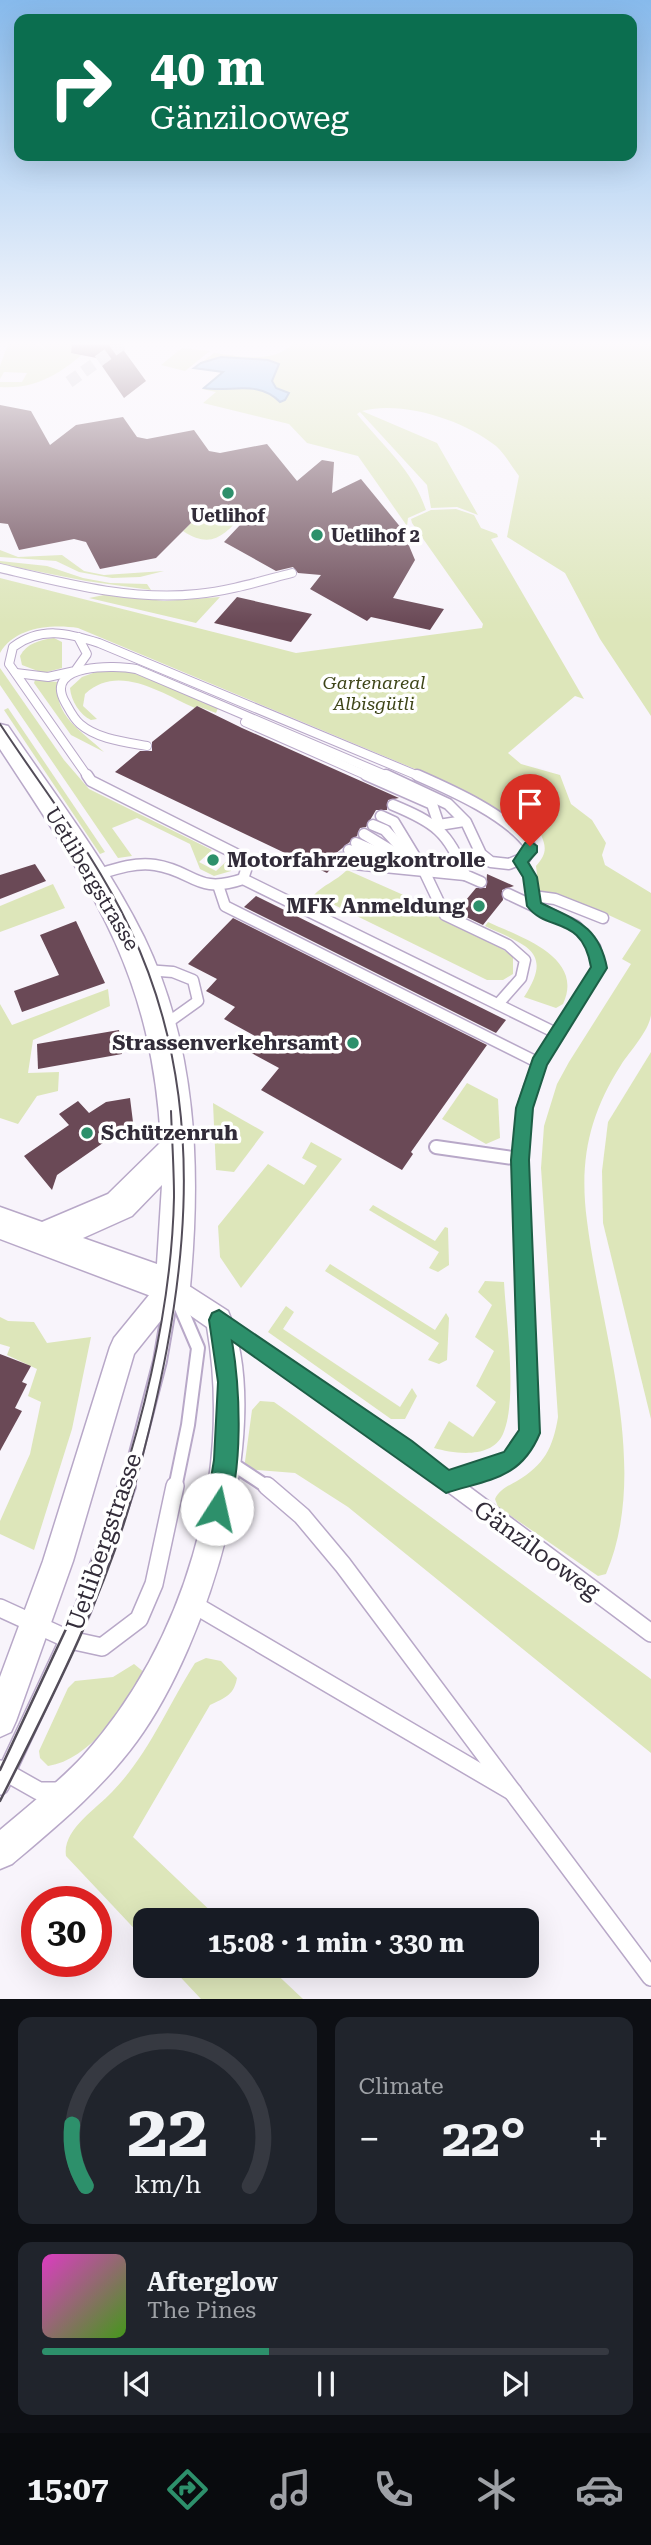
<!DOCTYPE html>
<html lang="en">
<head>
<meta charset="utf-8">
<style>
	body { margin:0; font-family:"Roboto Serif",serif; background:#20242c; color:#f1f3f6; height:100vh; display:flex; flex-direction:column; font-size:26px; white-space:nowrap }
	* { box-sizing:border-box; margin:0 }
	p { font-size:23px; color:#9ea1a6 }
	.icon { flex:none; width:38px; height:38px; fill:none; stroke:currentColor; stroke-width:2; stroke-linecap:round; stroke-linejoin:round }
	.map { position:relative; height:1999px; overflow:hidden }
	.drawer { display:flex; flex-direction:column; gap:18px; padding:18px; background:#0d0f14; flex:1 }
	.drawer>* { flex:none }
	.banner { position:absolute; left:14px; top:14px; width:623px; height:147px; border-radius:14px; box-shadow:0 7px 28px #0002; background:#0b6e4f; color:#fff; overflow:hidden }
	.speed { position:absolute; left:21px; top:1886px; display:flex; gap:14px; font-size:35px; font-weight:700; text-align:center }
	.speed>* { display:grid; place-content:center; width:91px; height:91px; border-radius:50%; background:#171b24; box-shadow:0 7px 28px #0002; line-height:1 }
	.speed .limit { border:10px solid #d22; background:#fff; color:#111 }
	.pin { position:absolute; display:grid; place-items:center; width:60px; height:60px; color:#fff; margin:-72px -30px; border-radius:50% 50% 50% 0; rotate:-45deg; box-shadow:0 0 7px #0007 }
	.pin .icon { rotate:45deg }
	.me { position:absolute; width:77px; margin:-38px; rotate:10deg; stroke-linejoin:round; filter:drop-shadow(0 0 5px #0008) }
	.turn { display:flex; align-items:center; gap:24px; height:147px; padding:0 21px; font-size:32px }
	.turn .icon { width:91px; height:91px; stroke-width:2.5 }
	.turn b { display:block; font-size:49px; line-height:60px }
	.big { font-size:52px; font-weight:700; line-height:1.1 }
	.drawer .widget { flex:1; display:flex; flex-direction:column; justify-content:center; gap:10px; min-width:0; padding:0 24px; border-radius:14px; background:#20242c }
	.drawer .dial { align-items:center; gap:0 }
	.dial svg { height:182px; overflow:visible; fill:none; stroke:#363941; stroke-width:7; stroke-linecap:round; text-anchor:middle }
	.dial text { fill:#f1f3f6; stroke:none }
	.song { display:flex; align-items:center; gap:21px }
	.cover { width:84px; height:84px; border-radius:10px; background:linear-gradient(135deg,hsl(310 70% 55%),hsl(100 70% 35%)) }
	.played { height:7px; border-radius:4px; background:linear-gradient(90deg,#2d906b 40%,#363941 40%) }
	.keys { display:flex; justify-content:space-around; direction:ltr }
	.heat { display:flex; justify-content:space-between; align-items:center; font-size:38px; direction:ltr }
	.drawer .tiles { flex:1; display:grid; gap:18px; grid-template-columns:1fr 1fr }
	.widget:last-child { grid-column:span 2 }
	.trip { position:absolute; left:133px; top:1908px; width:406px; height:70px; border-radius:14px; background:#171b24; box-shadow:0 7px 28px #0002; font-weight:700; line-height:70px; text-align:center }
	.tab-bar { display:flex; height:112px; justify-content:space-around; align-items:center; background:#090b0e; color:#9ea1a6 }
	.tab-bar .icon { width:49px; height:49px }
	.tab-bar .active { color:#2d906b }
	.tab-bar b { font-size:32px; color:#f1f3f6 }
	.map>svg:first-child { display:block }
	.green { fill:#dde6ba }
	.water { fill:#97c3f1; stroke:#7996ba; stroke-width:2 }
	.building { fill:#6a4956 }
	.lines { fill:none; stroke-linecap:round; stroke-linejoin:round }
	.minor-tunnel { stroke:#d0ccd4; stroke-width:12; stroke-dasharray:12 6; stroke-linecap:butt }
	.service-far3-casing { stroke:#b8a8c8; stroke-width:10 }
	.service-far2-casing { stroke:#b8a8c8; stroke-width:13 }
	.service-far1-casing { stroke:#b8a8c8; stroke-width:16 }
	.service-casing { stroke:#b8a8c8; stroke-width:20 }
	.minor-casing { stroke:#b8a8c8; stroke-width:3 }
	.secondary-casing { stroke:#b8a8c8; stroke-width:3 }
	.service-far3 { stroke:#fff; stroke-width:8 }
	.service-far2 { stroke:#fff; stroke-width:10 }
	.service-far1 { stroke:#fff; stroke-width:12 }
	.service { stroke:#fff; stroke-width:17 }
	.minor { fill:#fff; fill-rule:evenodd }
	.secondary { fill:#fff; fill-rule:evenodd }
	.tram-far1 { stroke:#534d59; stroke-width:2 }
	.tram { stroke:#534d59; stroke-width:2.5 }
	.route { fill:#2d906b; stroke:#1d5e46; stroke-width:2 }
	.poi-dot { fill:#2d906b; stroke:#fff; stroke-width:2.5 }
	.labels { text-anchor:middle; dominant-baseline:central; stroke-width:7; stroke-linejoin:round; paint-order:stroke }
	.far-poi-label { font-size:18px; font-weight:bold; fill:#322c39; stroke:#fff }
	.far-park-label { font-size:18px; font-style:italic; fill:#3e4518; stroke:#fff }
	.poi-label { font-size:21px; font-weight:bold; fill:#322c39; stroke:#fff; text-anchor:start }
	.street-label { font-size:21px; fill:#322c39; stroke:#fff }
	.near-street-label { font-size:24px; fill:#322c39; stroke:#fff }
</style>
</head>
<body>
<div class="map">
<svg width="651" height="1999" viewBox="0 0 651 1999">
	<rect width="100%" height="100%" fill="#f8f4fb"/>
	<g class="green">
		<path d="M8,344H37L47,351L40,344H93C67,370 38,390 0,387V382H22L27,373L4,372L0,379V366Z"/>
		<path d="M292,344H651V716L600,639L565,573L507,537L519,476C512,467 505,454 496,446C464,420 402,400 362,411L437,443L478,515L457,507L431,508L427,485L360,412L357,414C383,446 413,470 426,510L408,518L407,526L358,456L307,443L289,424L203,403L216,392L202,389L222,372L194,368L214,353C237,356 274,364 292,344Z"/>
		<path d="M182,348L210,351L185,371L161,365Z"/>
		<path d="M456,509L474,515L481,528L497,534L498,537L491,539L584,699L575,696L508,753L521,764L560,775L571,804L592,820L606,843L602,855L605,865L651,893C651,928 651,982 651,1015C649,1031 630,1051 621,1065C589,1115 579,1161 587,1221C601,1333 651,1468 606,1574L598,1576L498,1507L495,1499C499,1490 508,1486 517,1481C544,1465 553,1448 558,1417L541,1168L544,1126L557,1084L569,1062L631,964L622,959L641,930L589,906L539,892L536,866C546,855 547,848 541,835L446,782L78,628C51,624 15,627 0,653V578L296,653L482,628L483,624L412,523L411,519L431,510Z"/>
		<path d="M244,514C224,535 212,550 183,531L199,515L228,522Z"/>
		<path d="M0,550L18,557L62,555L84,571L104,575L164,571L140,577L112,578L79,572L56,561L0,557Z"/>
		<path d="M0,561L47,566L83,578L110,583L147,584L151,590L86,581L0,564Z"/>
		<path d="M109,594L164,601L220,597L196,623L89,598Z"/>
		<path d="M54,638L62,642V668L43,673L22,665L20,656C27,643 40,640 54,638Z"/>
		<path d="M0,668L64,760L89,789L212,850L199,862L216,871L230,858L231,871L214,876L200,869L190,844L137,818L112,828L132,856L118,858L0,685Z"/>
		<path d="M107,668L129,671L218,708L216,713L197,706L195,708C161,693 118,663 85,694L83,706L97,719L91,720C80,715 71,701 70,688L82,677Z"/>
		<path d="M35,680L58,682C53,716 82,731 104,752L71,735L34,683Z"/>
		<path d="M8,708L105,852L100,854L4,710Z"/>
		<path d="M347,870L408,897L407,902L414,905L417,903C447,925 484,933 513,957V974L503,980H487L314,895C323,885 336,881 347,870Z"/>
		<path d="M53,884L65,908L0,932V906Z"/>
		<path d="M488,922C520,937 585,957 563,1004L556,1008L524,997C555,950 524,945 485,926Z"/>
		<path d="M108,989L110,1006L33,1040L28,1073L59,1072L58,1091L37,1096L18,1124L0,1118V1004L12,1025Z"/>
		<path d="M651,1052V1419L603,1223L602,1171L608,1122Z"/>
		<path d="M467,1083L498,1099L500,1138L486,1144L442,1119Z"/>
		<path d="M213,1103L264,1132L234,1172L216,1170Z"/>
		<path d="M311,1142L342,1159L241,1288L220,1257L218,1226L268,1164L304,1185L317,1166L302,1158Z"/>
		<path d="M373,1205L435,1241L445,1227L448,1228L449,1265L438,1272L429,1268L439,1252L369,1210Z"/>
		<path d="M330,1264L435,1330L446,1313L449,1318L447,1360L439,1364L428,1360L439,1343L325,1271Z"/>
		<path d="M485,1281L504,1282C506,1321 518,1400 503,1434C492,1459 455,1454 434,1448L449,1421L473,1437L496,1402L476,1386L494,1351L475,1337L492,1305L478,1292Z"/>
		<path d="M286,1306L294,1312L283,1329L400,1407L412,1388L417,1396L405,1419H391L268,1332Z"/>
		<path d="M0,1317L8,1321L34,1322L47,1343L91,1337L72,1429L34,1550L0,1534V1521L30,1454L41,1402L28,1396L37,1369L7,1355L10,1347L0,1344Z"/>
		<path d="M260,1401L274,1402L294,1416L651,1679V1753L348,1507L295,1473L244,1469L252,1410Z"/>
		<path d="M206,1658L221,1661L237,1678C234,1695 225,1698 210,1705L133,1837L220,1920H145V1940L66,1856C62,1830 96,1809 112,1792C149,1754 167,1707 195,1663Z"/>
		<path d="M134,1664L145,1673C124,1707 90,1760 48,1766L40,1758L39,1751L68,1688L75,1681L113,1677Z"/>
		<path d="M169,1965H267L303,1999H201Z"/>
	</g>
	<path class="water" d="M221,357L268,360L279,364L272,381L276,388L289,393L285,400L280,402C257,379 230,393 204,388L223,372L194,368L201,363Z"/>
	<g class="building">
		<path d="M72,344H119L146,381L124,398L102,366L107,360L71,353Z"/>
		<path d="M0,405L31,411L50,445L76,425L123,417L137,437L147,439L194,430L209,451L220,453L267,444L297,481L322,460L334,462L332,493L361,479L402,529L415,560L393,598L444,609L430,630L371,617L367,621L310,589L321,575L298,573L293,567L276,571L224,542L240,525L199,515L156,558L100,569L86,542L74,539L19,550L8,524L0,523Z"/>
		<path d="M237,597L298,611L312,614L291,642L214,623Z"/>
		<path d="M197,706L242,728L399,798L388,800L387,810H376L366,827L360,828L357,836L335,854L336,863L327,873L115,772L140,751H152V742Z"/>
		<path d="M35,864L46,881L0,899V875Z"/>
		<path d="M487,874L514,886L502,890L503,900L483,925L456,912L476,888H486Z"/>
		<path d="M256,896L506,1020L496,1033L244,907Z"/>
		<path d="M233,918L487,1045L411,1152L413,1154L402,1170L261,1090L279,1068L244,1049L255,1036L224,1019L235,1007L206,991L217,979L188,964Z"/>
		<path d="M76,921L105,983L22,1012L14,991L59,975L40,935Z"/>
		<path d="M119,1030L122,1054L38,1069L37,1044Z"/>
		<path d="M130,1098L133,1122L57,1175L52,1190L24,1156L69,1125L59,1114L78,1101L89,1113L106,1102Z"/>
		<path d="M0,1354L31,1366L22,1382L27,1384L15,1408L22,1411L0,1451Z"/>
	</g>
	<g class="lines">
		<path class="minor-tunnel" d="M69,382L122,344"/>
		<g class="service-far3-casing">
			<g id="service-far3">
				<path d="M0,568C64,583 131,601 197,594C229,591 261,581 292,573"/>
				<path d="M16,673L48,677L75,671L87,654L78,637"/>
				<path d="M245,722L370,777"/>
				<path d="M147,746C125,742 97,739 80,724C73,718 69,709 65,702C43,663 116,665 136,669L390,777"/>
				<path d="M88,777L9,664L13,647C41,626 68,633 99,643L421,777"/>
			</g>
		</g>
		<g class="service-far2-casing">
			<g id="service-far2">
				<path d="M87,775L91,781L242,857L247,867L243,879"/>
				<path d="M366,775L432,804L439,825L464,821"/>
				<path d="M386,775L448,804L466,822L481,854L491,862L509,864L526,857L530,846C508,815 451,790 417,775"/>
				<path d="M393,805C434,822 449,832 465,875"/>
				<path d="M381,816L394,822L425,873L445,915L508,945L525,960L521,978L498,1004"/>
				<path d="M373,825L385,830L408,855"/>
				<path d="M364,834L405,859"/>
				<path d="M356,843L412,867"/>
				<path d="M349,850L385,862"/>
				<path d="M341,858L354,864L465,875L481,882"/>
				<path d="M521,861L530,878L533,904"/>
				<path d="M96,875C115,869 135,862 155,865C195,871 196,895 243,879L556,1033"/>
				<path d="M219,888L225,906L539,1063"/>
				<path d="M508,894L576,926L595,947L599,968L539,1063L531,1088"/>
				<path d="M533,896L555,899L603,918"/>
				<path d="M146,970L173,972L193,980L198,1001L163,1026"/>
			</g>
		</g>
		<g class="service-far1-casing">
			<g id="service-far1">
				<path d="M436,1147L520,1159"/>
				<path d="M223,1322L457,1488"/>
				<path d="M228,1461L269,1488"/>
				<path d="M446,1482L511,1461L530,1433L520,1160L524,1108L531,1086"/>
				<path d="M127,1488L160,1361L171,1297"/>
				<path d="M175,1488L188,1425L198,1348L177,1299"/>
			</g>
		</g>
		<g class="service-casing">
			<g id="service">
				<path d="M267,1486L302,1516L343,1565L651,1977"/>
				<path d="M454,1486L651,1633"/>
				<path d="M193,1604L513,1792"/>
				<path d="M0,1608L70,1640L102,1647L139,1619L154,1584L175,1486"/>
				<path d="M0,1769L39,1791H58"/>
				<path d="M0,1786L83,1609L127,1486"/>
			</g>
		</g>
		<g class="minor-casing">
			<path id="minor" d="M172,1275L228,1311C277,1424 207,1646 137,1741C102,1789 57,1826 12,1864L0,1869V1830C28,1806 58,1783 83,1756C185,1643 233,1476 207,1327L174,1304L134,1354L73,1561L16,1721L11,1732L0,1737V1677L43,1561L110,1347L114,1338L163,1278Z"/>
		</g>
		<g class="secondary-casing">
			<path id="secondary" d="M0,724L8,726C55,795 107,862 144,937C197,1047 201,1168 190,1287L185,1299L172,1304L0,1239V1207L42,1222L108,1194L161,1142C152,971 90,886 0,749ZM162,1185L157,1264L83,1238L132,1216Z"/>
		</g>
		<use href="#service-far3" class="service-far3"/>
		<use href="#service-far2" class="service-far2"/>
		<use href="#service-far1" class="service-far1"/>
		<use href="#service" class="service"/>
		<use href="#minor" class="minor"/>
		<use href="#secondary" class="secondary"/>
		<g class="tram-far1">
			<path d="M0,724C44,791 96,856 130,929C216,1110 185,1303 134,1488"/>
			<path d="M120,1488C150,1394 172,1296 174,1197C174,1169 172,1140 171,1111"/>
		</g>
		<g class="tram">
			<path d="M0,1770L73,1614L120,1486"/>
			<path d="M0,1801C51,1700 105,1596 135,1486"/>
		</g>
	</g>
	<linearGradient id="sky" x2="0" y2="1"><stop stop-color="#87baec"/><stop offset="0.55" stop-color="#fcfafd"/><stop offset="1" stop-color="#fcfafd" stop-opacity="0"/></linearGradient>
	<rect width="651" height="624" fill="url(#sky)"/>
	<path class="route" d="M530,841L537,846V852L528,862L537,877L541,903C576,920 599,926 607,968L547,1065L533,1108L529,1160L540,1433C521,1479 490,1479 446,1493L232,1341C240,1388 244,1472 225,1517L217,1520L209,1517L206,1509L214,1460L218,1382L209,1320L212,1313L219,1310L412,1441L449,1470L504,1452L519,1430L511,1160L516,1108L533,1058L591,967C582,914 547,933 527,906L523,877L513,861L525,843Z"/>
	<g class="poi-dot">
		<circle cx="228" cy="493" r="7"/>
		<circle cx="317" cy="535" r="7"/>
		<circle cx="213" cy="860" r="7"/>
		<circle cx="479" cy="906" r="7"/>
		<circle cx="353" cy="1043" r="7"/>
		<circle cx="87" cy="1133" r="7"/>
	</g>
	<g class="labels">
		<g class="far-poi-label">
			<text x="228" y="515">Uetlihof</text>
			<text x="331" y="535" text-anchor="start">Uetlihof 2</text>
		</g>
		<g class="far-park-label">
			<text x="374" y="682">Gartenareal<tspan x="374" dy="21">Albisgütli</tspan></text>
		</g>
		<g class="poi-label">
			<text x="227" y="860">Motorfahrzeugkontrolle</text>
			<text x="465" y="906" text-anchor="end">MFK Anmeldung</text>
			<text x="339" y="1043" text-anchor="end">Strassenverkehrsamt</text>
			<text x="101" y="1133">Schützenruh</text>
		</g>
		<g class="street-label">
			<text transform="translate(92 879) rotate(59)">Uetlibergstrasse</text>
		</g>
		<g class="near-street-label">
			<text transform="translate(104 1542) rotate(-71)">Uetlibergstrasse</text>
			<text transform="translate(537 1550) rotate(36)">Gänzilooweg</text>
		</g>
	</g>
</svg>
<div class="speed"><div class="limit">30</div></div>
<div class="pin" style="left:530px;top:846px;background:#d93025"><svg class="icon" aria-label="arrive" viewBox="0 0 24 24"><path d="M6 21V4h12l-3 4 3 4H6"/></svg></div>
<svg class="me" style="left:217px;top:1509px" viewBox="-20 -20 40 40"><circle r="19" fill="#fff"/><path d="M0-13L10 11 0 6-10 11z" fill="#2d906b"/></svg>
<div class="trip">15:08 · 1 min · 330 m</div>
<div class="banner">
<div class="turn"><svg class="icon" aria-label="right" viewBox="0 0 24 24"><path d="M7 20v-9h11M14 6l5 5-5 5"/></svg><div><b>40 m</b>Gänzilooweg</div></div>
</div>
</div>
<section class="drawer">
<div class="tiles">
<div class="widget dial"><svg viewBox="0 0 100 80">
<path d="M14 69A42 42 0 1 1 86 69"/>
<path d="M14 69A42 42 0 0 1 8 42" stroke="#2d906b"/>
<text x="50" y="56" font-size="32" font-weight="700">22</text>
<text x="50" y="72" font-size="11">km/h</text>
</svg></div>
<div class="widget"><p>Climate</p>
<div class="heat"><a>−</a><b class="big">22°</b><a>+</a></div>
</div>
<div class="widget">
<div class="song"><i class="cover"></i><div><b>Afterglow</b><p>The Pines</p></div></div>
<div class="played"></div>
<div class="keys"><svg class="icon" aria-label="previous" viewBox="0 0 24 24"><path d="M18 5L8 12l10 7zM5 5v14"/></svg><svg class="icon" aria-label="pause" viewBox="0 0 24 24"><path d="M8 5v14M16 5v14"/></svg><svg class="icon" aria-label="next" viewBox="0 0 24 24"><path d="M6 5l10 7-10 7zM19 5v14"/></svg></div>
</div>
</div>
</section>
<nav class="tab-bar">
<b>15:07</b>
<svg class="icon active" aria-label="directions" viewBox="0 0 24 24"><path d="M12 3l9 9-9 9-9-9zM9 14v-3h6M13 9l2 2-2 2"/></svg>
<svg class="icon" aria-label="music" viewBox="0 0 24 24"><path d="M9 18V5l10-2v13"/><circle cx="6" cy="18" r="3"/><circle cx="16" cy="16" r="3"/></svg>
<svg class="icon" aria-label="phone" viewBox="0 0 24 24"><path d="M5 4h4l2 5-3 2q2 4 5 5l2-3 5 2v4C11 20 4 13 5 4z"/></svg>
<svg class="icon" aria-label="climate" viewBox="0 0 24 24"><path d="M12 3v18M4 7l16 10M4 17L20 7"/></svg>
<svg class="icon" aria-label="car" viewBox="0 0 24 24"><path d="M5 17H2v-5l4-1 3-4h7l3 4 3 1v5h-3M9 17h6M6 11h13"/><circle cx="7" cy="17" r="2"/><circle cx="17" cy="17" r="2"/></svg>
</nav>
</body>
</html>
